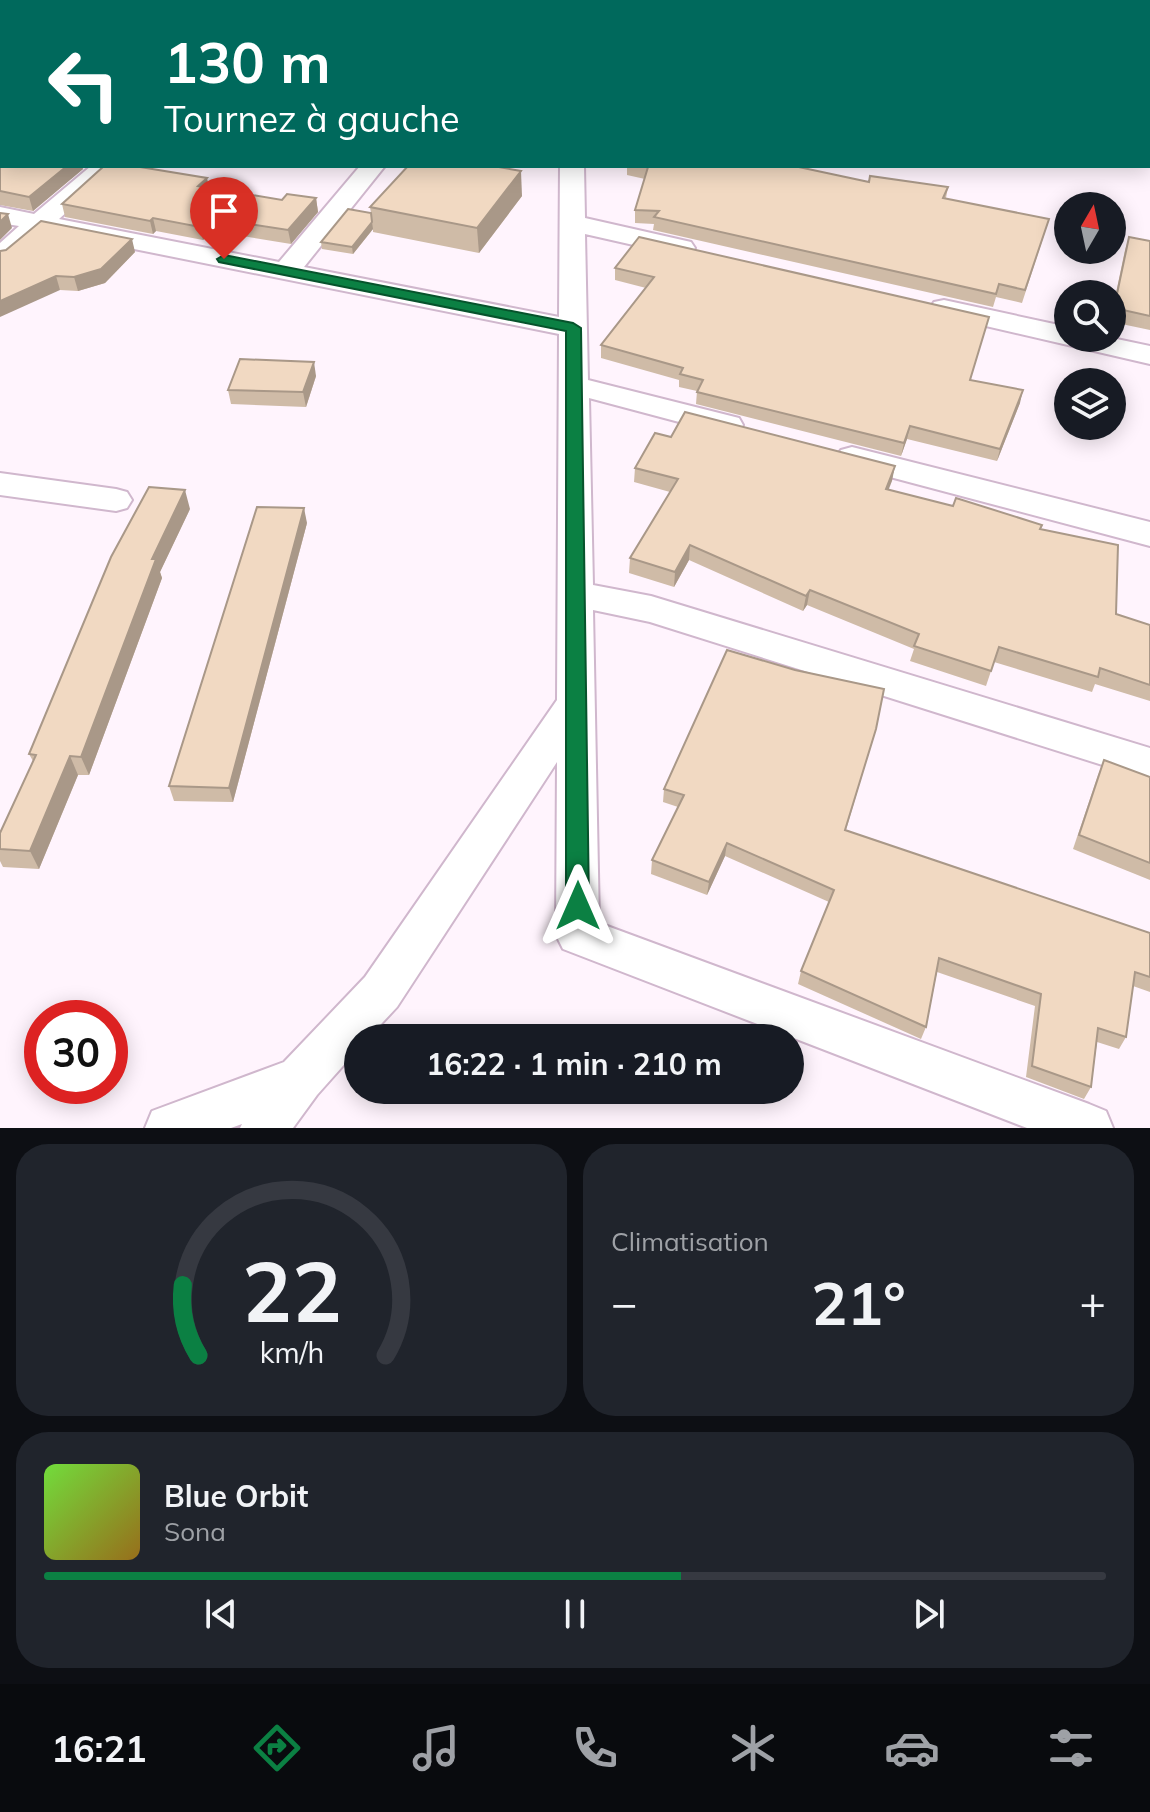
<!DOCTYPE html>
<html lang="fr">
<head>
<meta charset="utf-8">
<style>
	body { margin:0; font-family:Mulish,sans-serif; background:#20242c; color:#f1f3f6; height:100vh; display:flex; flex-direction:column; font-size:30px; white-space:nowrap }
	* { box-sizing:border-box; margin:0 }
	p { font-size:26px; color:#9ea1a6 }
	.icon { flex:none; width:44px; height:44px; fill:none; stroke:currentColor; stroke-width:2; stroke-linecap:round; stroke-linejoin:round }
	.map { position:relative; height:1128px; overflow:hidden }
	.drawer { display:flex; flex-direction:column; gap:16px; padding:16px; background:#0d0f14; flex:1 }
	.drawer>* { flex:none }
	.hud { position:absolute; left:0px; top:0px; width:1150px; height:168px; box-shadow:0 4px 20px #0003; background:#00695c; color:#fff; overflow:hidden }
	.needle { width:52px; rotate:9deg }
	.controls { position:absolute; left:1054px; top:192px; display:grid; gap:16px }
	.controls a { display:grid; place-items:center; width:72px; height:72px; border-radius:50%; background:#171b24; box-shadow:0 4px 20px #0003; font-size:40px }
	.speed { position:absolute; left:24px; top:1000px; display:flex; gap:16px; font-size:40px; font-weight:700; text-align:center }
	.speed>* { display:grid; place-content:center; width:104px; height:104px; border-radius:50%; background:#171b24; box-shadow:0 4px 20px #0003; line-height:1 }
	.speed .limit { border:12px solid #d22; background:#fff; color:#111 }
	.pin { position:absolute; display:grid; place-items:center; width:68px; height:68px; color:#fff; margin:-82px -34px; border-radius:50% 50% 50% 0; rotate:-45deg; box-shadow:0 0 8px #0007 }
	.pin .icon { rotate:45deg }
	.me { position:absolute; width:88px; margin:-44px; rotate:0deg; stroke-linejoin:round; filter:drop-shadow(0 0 6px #0008) }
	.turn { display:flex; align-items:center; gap:28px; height:168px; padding:0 32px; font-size:36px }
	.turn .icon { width:104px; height:104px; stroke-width:2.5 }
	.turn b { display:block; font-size:56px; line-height:68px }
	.big { font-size:60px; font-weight:700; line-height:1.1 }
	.drawer .card { flex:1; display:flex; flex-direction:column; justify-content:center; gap:12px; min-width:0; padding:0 28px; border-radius:32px; background:#20242c }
	.drawer .dial { align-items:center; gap:0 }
	.dial svg { height:208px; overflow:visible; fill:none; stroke:#363941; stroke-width:7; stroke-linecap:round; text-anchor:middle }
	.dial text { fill:#f1f3f6; stroke:none }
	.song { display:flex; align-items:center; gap:24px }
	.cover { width:96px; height:96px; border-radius:12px; background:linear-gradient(135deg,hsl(100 70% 55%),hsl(40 70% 35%)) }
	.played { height:8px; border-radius:4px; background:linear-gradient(90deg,#0b8043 60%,#363941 60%) }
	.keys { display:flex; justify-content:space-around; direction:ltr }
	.heat { display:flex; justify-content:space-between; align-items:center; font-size:44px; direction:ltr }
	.drawer .tiles { flex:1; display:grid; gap:16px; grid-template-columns:1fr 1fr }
	.card:last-child { grid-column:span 2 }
	.trip { position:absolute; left:344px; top:1024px; width:460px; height:80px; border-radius:40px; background:#171b24; box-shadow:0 4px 20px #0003; font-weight:700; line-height:80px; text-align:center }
	.dock { display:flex; height:128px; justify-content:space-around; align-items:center; background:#090b0e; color:#9ea1a6 }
	.dock .icon { width:56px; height:56px }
	.dock .on { color:#0b8043 }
	.dock b { font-size:36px; color:#f1f3f6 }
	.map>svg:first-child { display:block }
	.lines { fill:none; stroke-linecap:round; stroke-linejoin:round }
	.minor-casing { stroke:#d0b7cd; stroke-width:4 }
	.minor { fill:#fff; fill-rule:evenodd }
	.wall { fill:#cfbba7 }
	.shaded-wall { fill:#a99888 }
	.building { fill:#f1d9c2; stroke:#a99888; stroke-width:2 }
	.route { fill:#0b8043; stroke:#07532c; stroke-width:2 }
</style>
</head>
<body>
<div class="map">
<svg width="1150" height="1128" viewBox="0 0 1150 1128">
	<rect width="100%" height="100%" fill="#fff4fd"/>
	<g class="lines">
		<g class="minor-casing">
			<g id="minor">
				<path d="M246,0H278L279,2H247Z"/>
				<rect x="561" y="0" width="20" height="2"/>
				<rect x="757" y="0" width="20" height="2"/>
				<path d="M896,0H916L917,2H897Z"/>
				<path d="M1098,0H1121L1122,2H1099Z"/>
				<rect x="1148" y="13" width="2" height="13"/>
				<path d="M91,166H118L59,219L279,262L360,166H385L304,267L559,317L560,166H584L585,218L691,242L695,248L691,254L682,256L585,234L588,380L739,418L743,425L739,432L728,435L589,398L593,585L651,596L1150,748V780L650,622L593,610L599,923L1089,1104L1106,1111L1113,1128H1027L563,949L556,935L557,762L397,1007L368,1038H358V1049L317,1095L293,1128H240L242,1124L231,1128H145L152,1111L284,1062L365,977L557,700L559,334L44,231L9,262L0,264V243L19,226L0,223V207L34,214Z"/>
				<path d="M944,300L1068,327V338H1112L1150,346V364L934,314L930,308L934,302Z"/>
				<path d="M852,447L1150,522V546L841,464L836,457L841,450Z"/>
				<path d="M0,473L116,489L127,492L132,500L127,508L116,511L0,495Z"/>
			</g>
		</g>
		<use href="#minor" class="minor"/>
	</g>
	<g class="wall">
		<path d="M0,0L2,2V98H0Z"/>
		<path d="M462,0H495L493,2H464Z"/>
		<path d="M0,106L83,169L33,211L0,205Z"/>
		<path d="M627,166H794L869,182L948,187L946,198L1045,232L1022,303L996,297L993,307L653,230L654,224L635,223V210L645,179L627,175Z"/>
		<path d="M207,178L209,188L282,200L316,198L318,212L291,244L212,231L203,240L156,231L153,234L65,217L62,204Z"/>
		<path d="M522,196L479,253L373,232V229L353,254L322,249L321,242L371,213L370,207Z"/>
		<path d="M1129,237L1150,241V330L1112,322V312L1125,250Z"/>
		<path d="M0,251L135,252L105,283L78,291L60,290Z"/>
		<path d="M615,268L989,317L970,380L1020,403L997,461L907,439L901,456L696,404L697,391L679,387V380L601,358V345L646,288L615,280Z"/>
		<path d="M316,376L306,407L231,404L228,390Z"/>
		<path d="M671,437L895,466L888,490L1040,529L1116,614L1150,625V701L1095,684L1092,692L994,662L986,686L910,661L914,649L807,605L803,611L689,560L674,587L629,573L630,558L670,492L634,482L635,468Z"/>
		<path d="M190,509L160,572L162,578L89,775H78L39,869L3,867L0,861V833L33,761L29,754Z"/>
		<path d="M307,523L233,802L174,801L169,786Z"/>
		<path d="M872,742L846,830L1150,933V992L1133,986L1126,1037L1119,1049L1097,1042L1091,1087L1084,1099L1026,1077L1035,1006L937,972L926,1027L921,1039L798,984L801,971L829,902L725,856L707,895L651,874L652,860L678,807L663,802L664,789Z"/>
		<path d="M1104,760L1150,777V880L1073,849L1098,775Z"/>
	</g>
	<g class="shaded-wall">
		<path d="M165,0H181L179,2H163Z"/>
		<path d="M483,0H495L493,2H481Z"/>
		<path d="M67,166H82L83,169L33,211L29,197Z"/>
		<path d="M521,171L522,196L479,253L477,228Z"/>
		<path d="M207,178L209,192L198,186Z"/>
		<path d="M316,198L318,212L291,244L288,230Z"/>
		<path d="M8,214L12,228L0,240V222Z"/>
		<path d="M153,218L156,231L153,234L150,221Z"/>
		<path d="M209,218L212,231L203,240L200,227Z"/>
		<path d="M372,222L373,229L353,254L352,247Z"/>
		<path d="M132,239L135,252L105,283L78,291L74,277Z"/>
		<path d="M56,276L60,290L0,317V301Z"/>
		<path d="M314,362L316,376L306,407L303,392Z"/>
		<path d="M1023,390L1020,403L997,461L1000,449Z"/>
		<path d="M910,426L907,439L901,456L904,443Z"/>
		<path d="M895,466L892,481L883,504L886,489Z"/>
		<path d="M185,490L190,509L160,572L162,578L89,775L81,757L152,559Z"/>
		<path d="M304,508L307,523L233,802L229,788Z"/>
		<path d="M690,545L689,560L674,587L675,572Z"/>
		<path d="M810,590L807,605L803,611L806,596Z"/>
		<path d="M70,756L78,775L39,869L30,851Z"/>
		<path d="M727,843L725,856L707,895L709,882Z"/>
	</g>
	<g class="building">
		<path d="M0,0H165L163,2H2V86H0Z"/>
		<rect x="619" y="0" width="139" height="2"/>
		<rect x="820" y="0" width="77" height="2"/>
		<path d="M2,104V166H67L29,197L0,191V106Z"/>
		<path d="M104,166H134L207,178L198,186L282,200L287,194L316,198L288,230L209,218L200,227L153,218L150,221L62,204Z"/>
		<path d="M408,166H493L521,171L477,228L370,207Z"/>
		<path d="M646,166H794L869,182L870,176L948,187L943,198L1049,219L1025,290L999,284L996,294L654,217L659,211L635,210L648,167Z"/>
		<path d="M348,209L371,213L372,222L352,247L321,242Z"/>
		<path d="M0,213L8,214L0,222Z"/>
		<path d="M41,221L132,239L101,269L74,277L56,276L0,301V251L6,250Z"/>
		<path d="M639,237L989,317L970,380L1023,390L1000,449L910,426L904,443L697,392L703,380L680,374L683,368L601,345L654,277L615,268Z"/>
		<path d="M1129,237L1150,241V316L1114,308Z"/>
		<path d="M240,359L314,362L303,392L228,390Z"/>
		<path d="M685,412L895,466L886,489L953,506L956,498L1042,525L1040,529L1118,545L1116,614L1150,625V685L1100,668L1098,677L999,647L991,671L914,646L919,634L810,590L806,596L690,545L675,572L630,558L678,479L635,468L655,433L671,437Z"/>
		<path d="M149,487L185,490L152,559H156L81,757L70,756L30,851L0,849V833L36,755L29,754L111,557Z"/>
		<path d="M257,507L304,508L229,788L169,786Z"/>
		<path d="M727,650L795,670L884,689L876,729L845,830L1150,933V977L1135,972L1126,1037L1098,1028L1091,1087L1032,1066L1041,994L939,958L926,1027L801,971L834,890L727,843L709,882L652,860L684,795L664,789Z"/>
		<path d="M1104,760L1150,777V863L1079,835Z"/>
	</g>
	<path class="route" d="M224,255L573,323L581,328L589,906L586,913L578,916L570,913L566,906V331L219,262L217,259Z"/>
</svg>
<div class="controls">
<a><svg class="needle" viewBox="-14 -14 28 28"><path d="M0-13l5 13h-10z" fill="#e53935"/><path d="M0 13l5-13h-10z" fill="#9ea1a6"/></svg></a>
<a><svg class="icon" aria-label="search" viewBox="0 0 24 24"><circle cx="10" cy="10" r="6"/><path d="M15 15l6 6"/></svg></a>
<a><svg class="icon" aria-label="layers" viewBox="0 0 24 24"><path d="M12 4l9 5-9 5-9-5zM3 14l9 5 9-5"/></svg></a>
</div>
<div class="speed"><div class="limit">30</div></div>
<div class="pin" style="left:224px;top:259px;background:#d93025"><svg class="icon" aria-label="arrive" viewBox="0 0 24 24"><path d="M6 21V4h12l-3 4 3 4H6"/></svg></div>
<svg class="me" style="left:578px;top:906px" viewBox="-20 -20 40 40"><path d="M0-17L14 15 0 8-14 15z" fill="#0b8043" stroke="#fff" stroke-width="4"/></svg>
<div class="trip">16:22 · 1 min · 210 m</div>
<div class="hud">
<div class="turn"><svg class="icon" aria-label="left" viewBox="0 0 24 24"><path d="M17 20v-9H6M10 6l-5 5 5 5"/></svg><div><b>130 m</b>Tournez à gauche</div></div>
</div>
</div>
<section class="drawer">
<div class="tiles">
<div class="card dial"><svg viewBox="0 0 100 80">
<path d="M14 69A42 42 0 1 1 86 69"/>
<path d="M14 69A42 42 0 0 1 8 42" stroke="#0b8043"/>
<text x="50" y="56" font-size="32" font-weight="700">22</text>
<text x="50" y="72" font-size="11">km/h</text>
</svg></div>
<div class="card"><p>Climatisation</p>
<div class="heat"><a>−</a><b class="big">21°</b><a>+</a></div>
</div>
<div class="card">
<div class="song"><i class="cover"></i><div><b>Blue Orbit</b><p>Sona</p></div></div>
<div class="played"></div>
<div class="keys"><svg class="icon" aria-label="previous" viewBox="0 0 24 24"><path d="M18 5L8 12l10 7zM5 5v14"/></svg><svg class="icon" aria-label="pause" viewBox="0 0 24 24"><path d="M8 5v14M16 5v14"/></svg><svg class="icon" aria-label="next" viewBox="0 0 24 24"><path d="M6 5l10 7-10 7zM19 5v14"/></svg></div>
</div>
</div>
</section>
<nav class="dock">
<b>16:21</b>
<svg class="icon on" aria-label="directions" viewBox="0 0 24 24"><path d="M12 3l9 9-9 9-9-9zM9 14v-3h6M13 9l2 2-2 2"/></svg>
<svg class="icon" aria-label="music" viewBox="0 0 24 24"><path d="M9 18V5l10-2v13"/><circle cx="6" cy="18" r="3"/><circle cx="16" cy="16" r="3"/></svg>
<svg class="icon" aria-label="phone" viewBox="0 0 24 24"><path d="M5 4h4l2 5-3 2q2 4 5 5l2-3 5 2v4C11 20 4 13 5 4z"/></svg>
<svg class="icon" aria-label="climate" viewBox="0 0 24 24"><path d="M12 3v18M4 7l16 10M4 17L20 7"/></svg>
<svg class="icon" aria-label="car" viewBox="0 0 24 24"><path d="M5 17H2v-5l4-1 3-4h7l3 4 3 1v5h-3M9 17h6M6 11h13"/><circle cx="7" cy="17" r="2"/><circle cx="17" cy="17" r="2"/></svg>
<svg class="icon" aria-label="filters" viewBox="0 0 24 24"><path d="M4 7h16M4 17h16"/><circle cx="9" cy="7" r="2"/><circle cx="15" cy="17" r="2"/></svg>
</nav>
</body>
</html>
